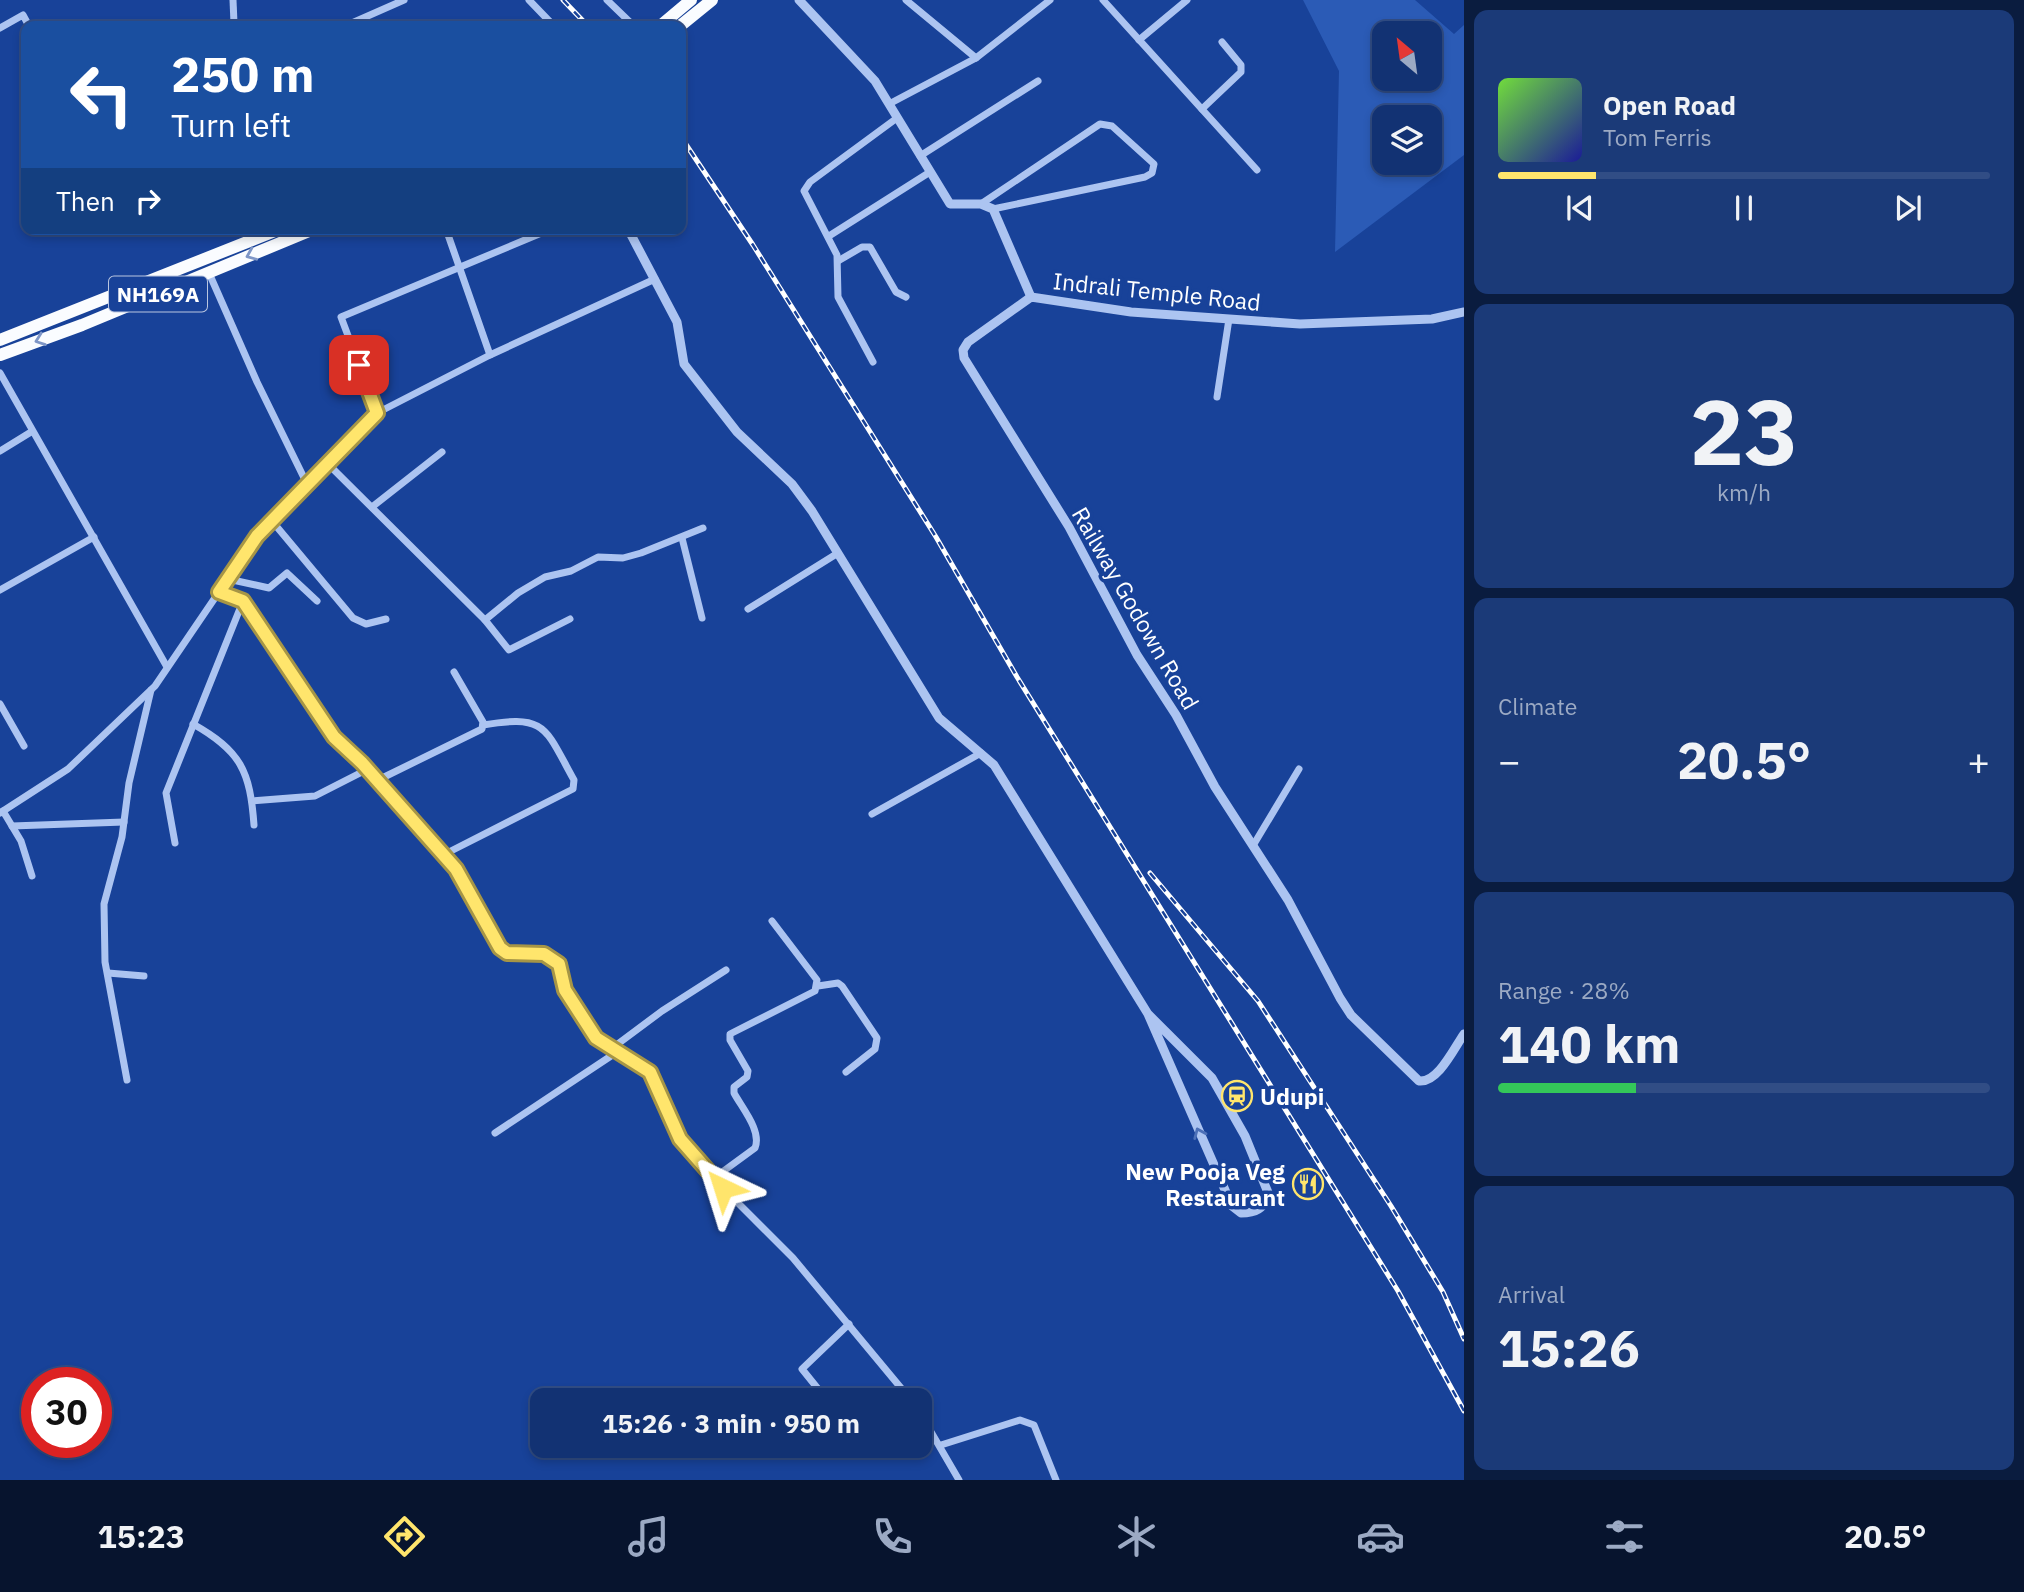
<!DOCTYPE html>
<html lang="en">
<head>
<meta charset="utf-8">
<style>
	body { margin:0; font-family:"IBM Plex Sans",sans-serif; background:#1b3a78; color:#f1f3f6; height:100vh; display:flex; flex-direction:column; font-size:26px; white-space:nowrap }
	* { box-sizing:border-box; margin:0 }
	p { font-size:23px; color:#9caac4 }
	.icon { flex:none; width:38px; height:38px; fill:none; stroke:currentColor; stroke-width:2; stroke-linecap:round; stroke-linejoin:round }
	.map { position:relative; flex:1; overflow:hidden }
	.sheet { display:flex; flex-direction:column; gap:10px; padding:10px; background:#0a1c3f; width:560px }
	.sheet>* { flex:none }
	.banner { position:absolute; left:21px; top:21px; width:665px; height:214px; border-radius:14px; box-shadow:0 4px 10px #0003,0 0 0 2px #314d85; background:#1a4fa0; color:#fff; overflow:hidden }
	.needle { width:46px; rotate:331deg }
	.controls { position:absolute; left:1372px; top:21px; display:grid; gap:14px }
	.controls a { display:grid; place-items:center; width:70px; height:70px; border-radius:14px; background:#123273; box-shadow:0 4px 10px #0003,0 0 0 2px #314d85; font-size:35px }
	.speed { position:absolute; left:21px; top:1367px; display:flex; gap:14px; font-size:35px; font-weight:700; text-align:center }
	.speed>* { display:grid; place-content:center; width:91px; height:91px; border-radius:50%; background:#123273; box-shadow:0 4px 10px #0003,0 0 0 2px #314d85; line-height:1 }
	.speed .limit { border:10px solid #d22; background:#fff; color:#111 }
	.pin { position:absolute; display:grid; place-items:center; width:60px; height:60px; color:#fff; margin:-30px; border-radius:14px; box-shadow:0 4px 10px #0006 }
	.me { position:absolute; width:77px; margin:-38px; rotate:319deg; stroke-linejoin:round; filter:drop-shadow(0 0 5px #0008) }
	.turn { display:flex; align-items:center; gap:24px; height:147px; padding:0 35px; font-size:32px }
	.turn .icon { width:91px; height:91px; stroke-width:2.5 }
	.turn b { display:block; font-size:49px; line-height:60px }
	.then { display:flex; align-items:center; height:66px; padding:0 35px; background:#0003; gap:14px; font-size:26px }
	.big { font-size:52px; font-weight:700; line-height:1.1 }
	.sheet .tile { flex:1; display:flex; flex-direction:column; justify-content:center; gap:10px; min-width:0; padding:0 24px; border-radius:14px; background:#1b3a78 }
	.sheet .dial { align-items:center; gap:0 }
	.dial b { font-size:91px; line-height:1 }
	.song { display:flex; align-items:center; gap:21px }
	.cover { width:84px; height:84px; border-radius:10px; background:linear-gradient(135deg,hsl(100 70% 55%),hsl(240 70% 35%)) }
	.played { height:7px; border-radius:4px; background:linear-gradient(90deg,#ffe56c 20%,#314d85 20%) }
	.keys { display:flex; justify-content:space-around; direction:ltr }
	.heat { display:flex; justify-content:space-between; align-items:center; font-size:38px; direction:ltr }
	.charge { height:10px; border-radius:5px; background:linear-gradient(90deg,#34c759 28%,#314d85 0) }
	.trip { position:absolute; left:530px; top:1388px; width:402px; height:70px; border-radius:14px; background:#123273; box-shadow:0 4px 10px #0003,0 0 0 2px #314d85; font-weight:700; line-height:70px; text-align:center }
	.dock { display:flex; height:112px; justify-content:space-around; align-items:center; background:#07142e; color:#9caac4 }
	.dock .icon { width:49px; height:49px }
	.dock .current { color:#ffe56c }
	.dock b { font-size:32px; color:#f1f3f6 }
	main { display:flex; flex:1; min-height:0 }
	.map>svg:first-child { display:block }
	.green { fill:#2b5bb6; fill-rule:evenodd }
	.lines { fill:none; stroke-linecap:round; stroke-linejoin:round }
	.minor { stroke:#acc4f1; stroke-width:7 }
	.tertiary { stroke:#acc4f1; stroke-width:9 }
	.trunk { stroke:#fafcff; stroke-width:12 }
	.rail-casing { stroke:#fff; stroke-width:5 }
	.rail { stroke:#184299; stroke-width:2.5; stroke-dasharray:8; stroke-linecap:butt }
	.oneway { stroke:#7e96c7 }
	.oneway2 { stroke:#4c70b8 }
	.route-casing { stroke:#a69546; stroke-width:18 }
	.route { stroke:#ffe56c; stroke-width:12 }
	.labels { text-anchor:middle; dominant-baseline:central; stroke-width:7; stroke-linejoin:round; paint-order:stroke }
	.shield { fill:#184299; stroke:#bac6e0; stroke-width:2 }
	.shield-label { font-size:21px; font-weight:bold; fill:#fff }
	.street-label { font-size:23px; fill:#fff; stroke:#184299 }
	.poi-label { font-size:23px; font-weight:bold; fill:#fff; stroke:#184299; text-anchor:start }
</style>
</head>
<body>
<main>
<div class="map">
<svg width="1464" height="1480" viewBox="0 0 1464 1480">
	<rect width="100%" height="100%" fill="#184299"/>
	<path class="green" d="M1303,0H1415L1454,34L1464,25V155L1335,252L1339,71ZM1384,33H1430V79H1384ZM1384,117H1430V163H1384Z"/>
	<g class="lines">
		<g class="minor">
			<path d="M233,0L234,23"/>
			<path d="M529,0L554,26"/>
			<path d="M607,0L634,26"/>
			<path d="M906,0L976,58"/>
			<path d="M1103,0L1257,170"/>
			<path d="M218,26L234,23L236,26"/>
			<path d="M345,26L404,0"/>
			<path d="M0,28L23,15L29,26"/>
			<path d="M1139,40L1187,0"/>
			<path d="M889,104L976,58L1050,0"/>
			<path d="M1202,109L1241,72V65L1222,42"/>
			<path d="M920,156L1038,81"/>
			<path d="M981,204L1100,124L1112,126L1154,164L1152,173L1145,177L993,209"/>
			<path d="M446,229L490,355"/>
			<path d="M829,236L930,172"/>
			<path d="M838,261L862,247H870L896,292L906,297"/>
			<path d="M209,273L257,382L308,486"/>
			<path d="M873,362L838,297L837,255L804,191L810,182L897,118"/>
			<path d="M0,373L167,667"/>
			<path d="M1217,397L1229,319"/>
			<path d="M377,413L341,317L551,229"/>
			<path d="M0,451L31,432"/>
			<path d="M327,463L485,620L509,650L570,619"/>
			<path d="M372,507L442,452"/>
			<path d="M272,521L353,618L366,624L386,619"/>
			<path d="M682,538L702,618"/>
			<path d="M228,579L269,588L287,573L317,601"/>
			<path d="M0,590L94,537"/>
			<path d="M219,592L243,601L334,737L363,763L456,869L500,948L507,953L544,954L559,964L565,990L596,1038L650,1072L680,1139L723,1188L793,1258L911,1400"/>
			<path d="M748,609L838,553"/>
			<path d="M485,620L518,593L545,577L571,571L598,557L623,558L641,553L703,528"/>
			<path d="M0,704L24,746"/>
			<path d="M193,724C241,751 250,771 254,825"/>
			<path d="M378,780L482,729L483,722L454,672"/>
			<path d="M252,801L315,796L368,769"/>
			<path d="M3,811L21,841L32,876"/>
			<path d="M0,813L68,769L155,686L257,536L377,413L490,355L655,279"/>
			<path d="M872,814L981,753"/>
			<path d="M12,826L124,822"/>
			<path d="M175,843L166,793L243,601"/>
			<path d="M1254,844L1299,769"/>
			<path d="M443,855L573,789L574,780C545,728 547,714 483,725"/>
			<path d="M108,973L144,976"/>
			<path d="M818,986L838,983L842,986L877,1038L875,1049L846,1072"/>
			<path d="M611,1049L662,1011L726,970"/>
			<path d="M127,1080L105,962L104,904L122,837L129,783L151,690"/>
			<path d="M495,1133L617,1052"/>
			<path d="M714,1178L755,1148C762,1131 742,1108 734,1093V1087L747,1077L748,1071L730,1040V1034L815,991L817,980L772,921"/>
			<path d="M827,1400L802,1369L849,1324"/>
			<path d="M920,1413L959,1480"/>
			<path d="M941,1445L1020,1420L1034,1425L1056,1480"/>
		</g>
		<g class="tertiary">
			<path d="M799,0L875,81L950,204H981L993,209L1031,297"/>
			<path d="M628,229L677,322L684,364L737,432L792,484L812,511L939,718L994,765L1148,1014L1232,1206L1241,1213C1256,1213 1263,1209 1269,1195L1245,1136L1212,1078L1148,1014"/>
			<path d="M1464,312L1432,319L1300,324L1131,312L1031,297L968,342L963,350L964,358L1069,527L1137,655L1176,715L1215,787L1288,900L1340,998L1351,1015L1419,1081C1438,1083 1454,1048 1464,1034"/>
		</g>
		<g class="trunk">
			<path d="M660,26L691,0"/>
			<path d="M680,26L712,0"/>
			<path d="M0,340L280,229"/>
			<path d="M0,355L82,325L314,229"/>
		</g>
		<g class="rail-casing">
			<g id="rail">
				<path d="M563,0L588,26"/>
				<path d="M681,137L753,245L936,537L1017,677L1398,1291L1464,1411"/>
				<path d="M1150,873L1258,1001L1391,1206L1443,1292L1464,1339"/>
			</g>
		</g>
		<use href="#rail" class="rail"/>
	</g>
	<defs><path id="oneway-chevron" d="M-2-3.5L2.5 0L-2 3.5" fill="none" stroke-width="1.6" stroke-linecap="round" stroke-linejoin="round" transform="scale(1.75)"/></defs>
	<g class="oneway">
		<use href="#oneway-chevron" transform="translate(251 255) rotate(157)"/>
		<use href="#oneway-chevron" transform="translate(40 340) rotate(160)"/>
	</g>
	<use class="oneway2" href="#oneway-chevron" transform="translate(1199 1133) rotate(-113)"/>
	<g class="lines">
		<g class="route-casing">
			<path id="route" d="M359,365L377,413L257,536L219,592L243,601L334,737L362,763L456,869L500,948L507,953L544,954L559,964L565,990L596,1038L650,1072L680,1139L723,1188"/>
		</g>
		<use href="#route" class="route"/>
	</g>
	<defs>
		<g id="station-ring" transform="scale(1.575)"><circle r="9.5" fill="#184299" stroke="#ffe56c" stroke-width="1.5"/><path d="M-3-6H3Q5-6 5-4V2Q5 4 3 4L4.5 6H3L1.5 4h-3L-3 6H-4.5L-3 4Q-5 4-5 2V-4Q-5-6-3-6ZM-3.5-4v3h7v-3ZM-3.5 1v1.5H-2V1ZM2 1v1.5H3.5V1Z" fill="#ffe56c"/></g>
		<g id="restaurant-ring" transform="scale(1.575)"><circle r="9.5" fill="#184299" stroke="#ffe56c" stroke-width="1.5"/><path d="M-5-6h1v4h1v-4h1v4h1v-4h1v5L-1.5 .5V6h-2V.5L-5-1ZM5-6V6H3V1.5H1.5Q1.5-4 5-6Z" fill="#ffe56c"/></g>
	</defs>
	<g fill-rule="evenodd">
		<use href="#station-ring" x="1237" y="1096"/>
		<use href="#restaurant-ring" x="1308" y="1184"/>
	</g>
	<g class="labels">
		<rect class="shield" x="109" y="276.5" width="98" height="35" rx="5"/>
		<g class="shield-label">
			<text x="158" y="294">NH169A</text>
		</g>
		<g class="street-label">
			<text transform="translate(1157 291) rotate(6)">Indrali Temple Road</text>
			<text transform="translate(1136 608) rotate(60)">Railway Godown Road</text>
		</g>
		<g class="poi-label">
			<text x="1260" y="1096">Udupi</text>
			<text x="1285" y="1171" text-anchor="end">New Pooja Veg<tspan x="1285" dy="26">Restaurant</tspan></text>
		</g>
	</g>
</svg>
<div class="controls">
<a><svg class="needle" viewBox="-14 -14 28 28"><path d="M0-13l5 13h-10z" fill="#e53935"/><path d="M0 13l5-13h-10z" fill="#9caac4"/></svg></a>
<a><svg class="icon" aria-label="layers" viewBox="0 0 24 24"><path d="M12 4l9 5-9 5-9-5zM3 14l9 5 9-5"/></svg></a>
</div>
<div class="speed"><div class="limit">30</div></div>
<div class="pin" style="left:359px;top:365px;background:#d93025"><svg class="icon" aria-label="arrive" viewBox="0 0 24 24"><path d="M6 21V4h12l-3 4 3 4H6"/></svg></div>
<svg class="me" style="left:723px;top:1188px" viewBox="-20 -20 40 40"><path d="M0-17L14 15 0 8-14 15z" fill="#ffe56c" stroke="#fff" stroke-width="4"/></svg>
<div class="trip">15:26 · 3 min · 950 m</div>
<div class="banner">
<div class="turn"><svg class="icon" aria-label="left" viewBox="0 0 24 24"><path d="M17 20v-9H6M10 6l-5 5 5 5"/></svg><div><b>250 m</b>Turn left</div></div>
<div class="then">Then<svg class="icon" aria-label="right" viewBox="0 0 24 24"><path d="M7 20v-9h11M14 6l5 5-5 5"/></svg></div>
</div>
</div>
<section class="sheet">
<div class="tile">
<div class="song"><i class="cover"></i><div><b>Open Road</b><p>Tom Ferris</p></div></div>
<div class="played"></div>
<div class="keys"><svg class="icon" aria-label="previous" viewBox="0 0 24 24"><path d="M18 5L8 12l10 7zM5 5v14"/></svg><svg class="icon" aria-label="pause" viewBox="0 0 24 24"><path d="M8 5v14M16 5v14"/></svg><svg class="icon" aria-label="next" viewBox="0 0 24 24"><path d="M6 5l10 7-10 7zM19 5v14"/></svg></div>
</div>
<div class="tile dial"><b>23</b><p>km/h</p></div>
<div class="tile"><p>Climate</p>
<div class="heat"><a>−</a><b class="big">20.5°</b><a>+</a></div>
</div>
<div class="tile"><p>Range · 28%</p><b class="big">140 km</b><div class="charge"></div></div>
<div class="tile"><p>Arrival</p><b class="big">15:26</b></div>
</section>
</main>
<nav class="dock">
<b>15:23</b>
<svg class="icon current" aria-label="directions" viewBox="0 0 24 24"><path d="M12 3l9 9-9 9-9-9zM9 14v-3h6M13 9l2 2-2 2"/></svg>
<svg class="icon" aria-label="music" viewBox="0 0 24 24"><path d="M9 18V5l10-2v13"/><circle cx="6" cy="18" r="3"/><circle cx="16" cy="16" r="3"/></svg>
<svg class="icon" aria-label="phone" viewBox="0 0 24 24"><path d="M5 4h4l2 5-3 2q2 4 5 5l2-3 5 2v4C11 20 4 13 5 4z"/></svg>
<svg class="icon" aria-label="climate" viewBox="0 0 24 24"><path d="M12 3v18M4 7l16 10M4 17L20 7"/></svg>
<svg class="icon" aria-label="car" viewBox="0 0 24 24"><path d="M5 17H2v-5l4-1 3-4h7l3 4 3 1v5h-3M9 17h6M6 11h13"/><circle cx="7" cy="17" r="2"/><circle cx="17" cy="17" r="2"/></svg>
<svg class="icon" aria-label="filters" viewBox="0 0 24 24"><path d="M4 7h16M4 17h16"/><circle cx="9" cy="7" r="2"/><circle cx="15" cy="17" r="2"/></svg>
<b>20.5°</b>
</nav>
</body>
</html>
